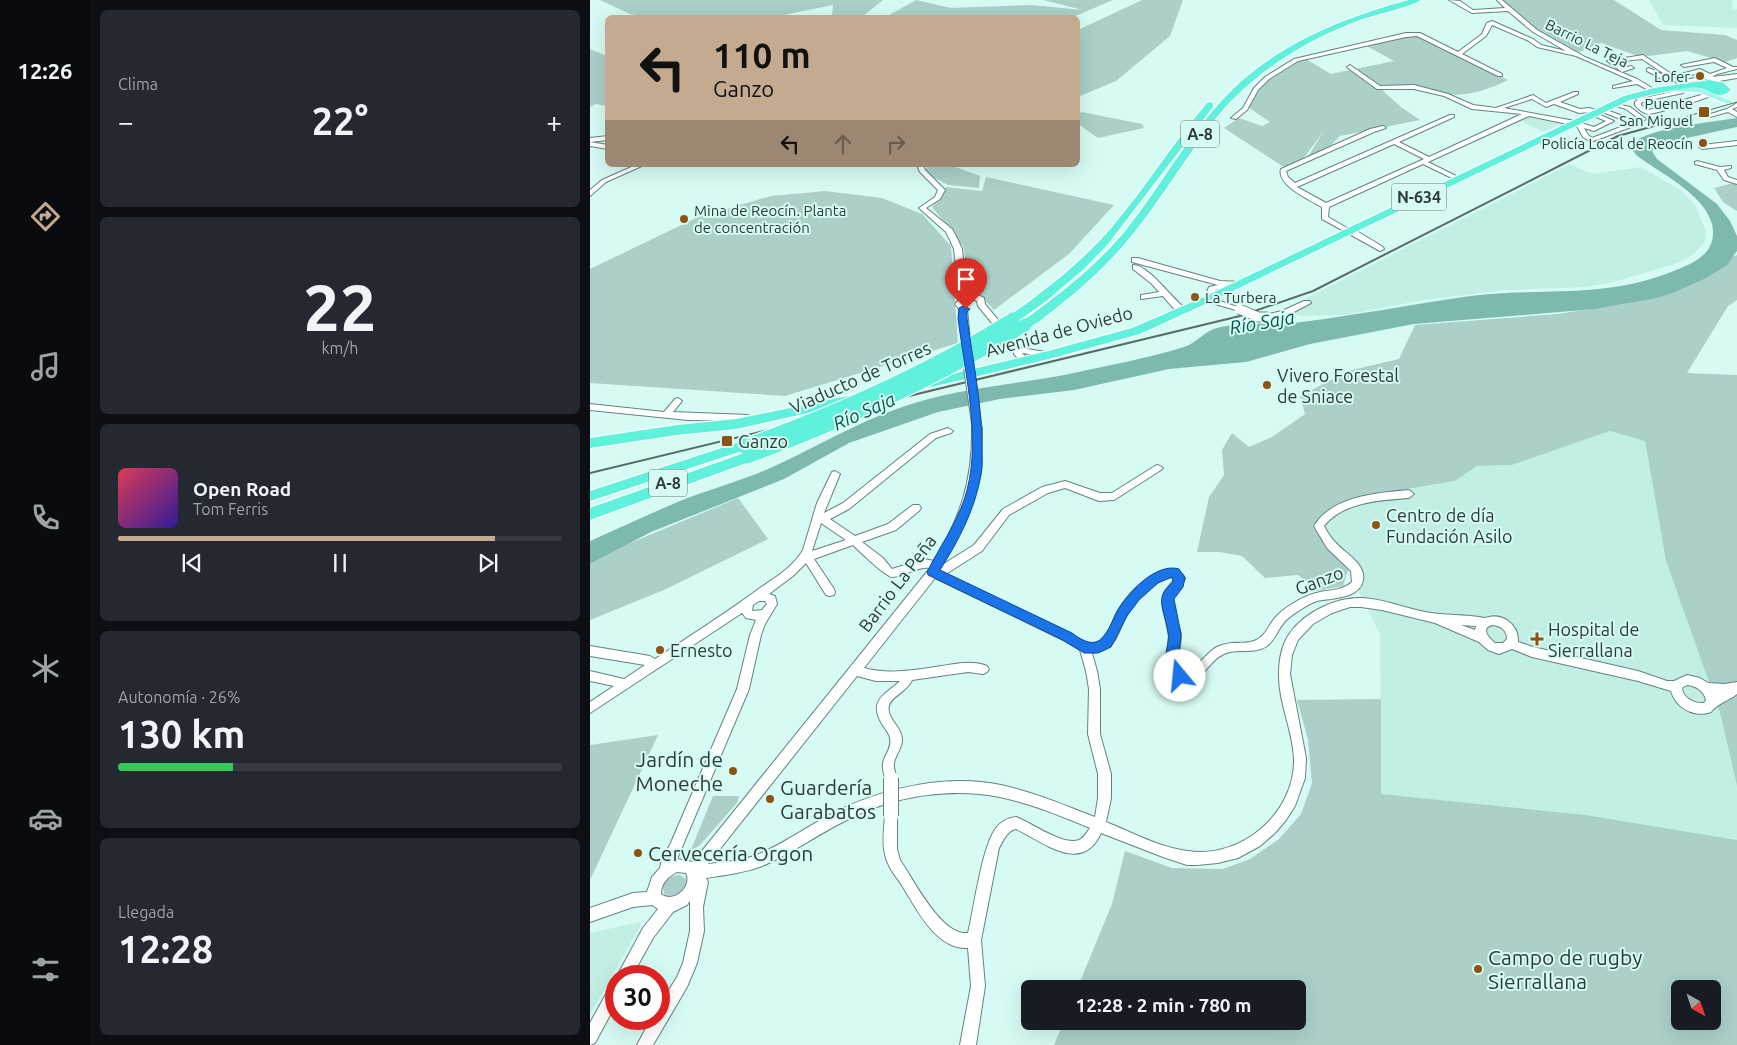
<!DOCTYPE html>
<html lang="es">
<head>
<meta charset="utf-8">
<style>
	body { margin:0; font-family:Ubuntu,sans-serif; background:#242831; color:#f1f3f6; height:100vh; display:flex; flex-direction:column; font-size:19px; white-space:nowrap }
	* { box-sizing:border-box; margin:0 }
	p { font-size:16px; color:#9ea1a6 }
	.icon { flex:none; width:28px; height:28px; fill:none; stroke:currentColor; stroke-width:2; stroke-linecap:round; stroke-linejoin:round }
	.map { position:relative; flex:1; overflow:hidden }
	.details { display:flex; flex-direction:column; gap:10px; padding:10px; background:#0d0f14; width:500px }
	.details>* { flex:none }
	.top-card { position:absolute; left:15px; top:15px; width:475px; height:152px; border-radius:8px; box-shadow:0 5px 20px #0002; background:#c4ab8f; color:#111; overflow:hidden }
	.needle { width:32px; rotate:140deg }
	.controls { position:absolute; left:1081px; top:980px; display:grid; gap:10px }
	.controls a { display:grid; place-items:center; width:50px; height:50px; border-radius:8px; background:#171b24; box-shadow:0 5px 20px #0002; font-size:25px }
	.speed { position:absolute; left:15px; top:965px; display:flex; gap:10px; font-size:25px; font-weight:700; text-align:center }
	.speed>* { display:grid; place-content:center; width:65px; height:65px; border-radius:50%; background:#171b24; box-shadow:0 5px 20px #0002; line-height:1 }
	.speed .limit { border:8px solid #d22; background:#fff; color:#111 }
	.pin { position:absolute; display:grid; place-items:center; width:42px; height:42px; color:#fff; margin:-51px -21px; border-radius:50% 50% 50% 0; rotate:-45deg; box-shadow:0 0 5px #0007 }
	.pin .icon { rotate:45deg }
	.me { position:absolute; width:55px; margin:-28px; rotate:343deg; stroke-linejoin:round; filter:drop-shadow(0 0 4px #0008) }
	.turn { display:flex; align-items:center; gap:18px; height:105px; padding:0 25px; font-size:22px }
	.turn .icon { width:65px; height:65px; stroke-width:2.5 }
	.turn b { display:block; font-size:35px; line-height:42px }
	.lanes { display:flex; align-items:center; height:48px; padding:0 25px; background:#0003; justify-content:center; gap:25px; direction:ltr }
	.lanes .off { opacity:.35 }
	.big { font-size:38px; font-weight:700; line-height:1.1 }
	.details .card { flex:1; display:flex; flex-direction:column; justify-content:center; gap:8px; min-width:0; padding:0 18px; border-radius:8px; background:#242831 }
	.details .dial { align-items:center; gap:0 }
	.dial b { font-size:65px; line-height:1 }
	.song { display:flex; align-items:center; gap:15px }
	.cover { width:60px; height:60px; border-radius:8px; background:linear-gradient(135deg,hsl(350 70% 55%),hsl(250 70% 35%)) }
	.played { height:5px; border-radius:2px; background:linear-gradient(90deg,#c4ab8f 85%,#363941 85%) }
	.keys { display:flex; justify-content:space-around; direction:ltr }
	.heat { display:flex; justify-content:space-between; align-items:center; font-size:28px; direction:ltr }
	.charge { height:8px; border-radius:4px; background:linear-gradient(90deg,#34c759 26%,#363941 0) }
	.trip { position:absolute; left:431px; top:980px; width:285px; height:50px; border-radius:8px; background:#171b24; box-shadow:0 5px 20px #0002; font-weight:700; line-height:50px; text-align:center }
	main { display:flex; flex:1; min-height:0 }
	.menu { display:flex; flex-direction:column; width:90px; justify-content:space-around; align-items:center; background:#090b0e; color:#9ea1a6 }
	.menu .icon { width:35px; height:35px }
	.menu .active { color:#c4ab8f }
	.menu b { font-size:22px; color:#f1f3f6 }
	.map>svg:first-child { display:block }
	.built { fill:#c1efe6 }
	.green { fill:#aad0c9; fill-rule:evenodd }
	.water { fill:#7eb9af }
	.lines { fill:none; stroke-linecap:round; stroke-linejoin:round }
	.minor-casing { stroke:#63847e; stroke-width:2 }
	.major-casing { stroke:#fff; stroke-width:2 }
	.highway-casing { stroke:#fff; stroke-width:2 }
	.minor { fill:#fff; fill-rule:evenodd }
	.major { fill:#a0f7eb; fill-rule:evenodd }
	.highway { fill:#60f1dd; fill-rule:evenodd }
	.rail-far1 { stroke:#586d69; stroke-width:1 }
	.rail { stroke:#586d69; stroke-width:2 }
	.minor-bridge-far1-casing { stroke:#63847e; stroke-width:11; stroke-linecap:butt }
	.minor-bridge-casing { stroke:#63847e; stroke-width:16; stroke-linecap:butt }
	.highway-bridge-casing { stroke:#fff; stroke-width:15; stroke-linecap:butt }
	.minor-bridge-far1 { stroke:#fff; stroke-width:9 }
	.minor-bridge { stroke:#fff; stroke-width:14 }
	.highway-bridge { stroke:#60f1dd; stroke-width:13 }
	.route { fill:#1a73e8; stroke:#114b97 }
	.poi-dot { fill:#8e5212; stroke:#d6fbf4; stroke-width:2 }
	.labels { text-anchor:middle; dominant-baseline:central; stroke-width:4; stroke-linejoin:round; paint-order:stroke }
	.far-street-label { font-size:15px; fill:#2d3c39; stroke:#d6fbf4 }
	.far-poi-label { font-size:15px; fill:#2d3c39; stroke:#d6fbf4; text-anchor:end }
	.shield { fill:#d6fbf4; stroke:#607571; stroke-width:1 }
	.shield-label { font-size:16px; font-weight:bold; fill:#2d3c39 }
	.street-label { font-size:18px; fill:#2d3c39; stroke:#d6fbf4 }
	.poi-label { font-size:18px; fill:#2d3c39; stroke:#d6fbf4; text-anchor:start }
	.water-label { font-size:19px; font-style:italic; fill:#00584f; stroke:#d6fbf4 }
	.near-poi-label { font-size:21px; fill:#2d3c39; stroke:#d6fbf4; text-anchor:start }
</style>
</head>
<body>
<main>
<nav class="menu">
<b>12:26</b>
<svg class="icon active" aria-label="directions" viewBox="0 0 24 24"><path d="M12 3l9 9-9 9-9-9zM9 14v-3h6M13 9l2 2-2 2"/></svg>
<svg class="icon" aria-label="music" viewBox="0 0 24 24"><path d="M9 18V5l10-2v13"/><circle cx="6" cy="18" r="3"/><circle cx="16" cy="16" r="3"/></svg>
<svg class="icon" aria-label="phone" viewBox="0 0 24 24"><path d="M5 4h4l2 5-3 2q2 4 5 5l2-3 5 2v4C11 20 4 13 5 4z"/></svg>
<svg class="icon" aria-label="climate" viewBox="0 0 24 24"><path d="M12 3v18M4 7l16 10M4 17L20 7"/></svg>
<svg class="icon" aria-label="car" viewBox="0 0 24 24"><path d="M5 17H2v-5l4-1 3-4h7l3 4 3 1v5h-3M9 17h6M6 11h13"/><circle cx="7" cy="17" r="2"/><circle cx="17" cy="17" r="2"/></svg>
<svg class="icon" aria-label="filters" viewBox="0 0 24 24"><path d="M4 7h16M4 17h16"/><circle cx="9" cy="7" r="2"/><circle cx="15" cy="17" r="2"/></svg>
</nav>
<section class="details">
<div class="card"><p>Clima</p>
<div class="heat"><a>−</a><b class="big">22°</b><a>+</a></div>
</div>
<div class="card dial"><b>22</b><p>km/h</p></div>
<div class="card">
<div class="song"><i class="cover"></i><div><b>Open Road</b><p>Tom Ferris</p></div></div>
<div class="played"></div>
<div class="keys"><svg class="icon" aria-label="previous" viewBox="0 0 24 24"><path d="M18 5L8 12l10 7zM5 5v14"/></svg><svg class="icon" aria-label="pause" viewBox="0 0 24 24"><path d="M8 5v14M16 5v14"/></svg><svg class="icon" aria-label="next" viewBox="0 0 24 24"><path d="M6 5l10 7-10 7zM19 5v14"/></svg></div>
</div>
<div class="card"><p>Autonomía · 26%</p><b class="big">130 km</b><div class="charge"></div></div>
<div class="card"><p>Llegada</p><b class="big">12:28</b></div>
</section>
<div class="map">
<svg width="1147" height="1045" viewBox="0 0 1147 1045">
	<rect width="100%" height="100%" fill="#d6fbf4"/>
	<g class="built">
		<path d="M1059,0H1142L1143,9H1147V28L1073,25Z"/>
		<path d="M942,116L976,122L954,132L930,121Z"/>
		<path d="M980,164L1003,174L1051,167L1091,190L1105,205L1115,229L1116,238L1113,244L1103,255L1088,263L1020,283L995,287L915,290L834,300L754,315L713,316L695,313L693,310Z"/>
		<path d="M1020,431L1055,441L1076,561L1130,713L1147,786V840L996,815L791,794L790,634L758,570L722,525L735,516L770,497L865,481L888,466L922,465Z"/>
		<path d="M50,922L51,924L50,927L0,1014V933Z"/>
	</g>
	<g class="green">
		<path d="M10,0H293L272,17H242L243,5L184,17L129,18L101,15L85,17L63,18L40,14Z"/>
		<path d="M326,0L361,8L441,5L493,10L453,0H523L483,17H296Z"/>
		<path d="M552,0H593L580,36L526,81L488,97V30Z"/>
		<path d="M907,0H1024L1071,30L1135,35L1147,40V58L1135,62L1097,51L1059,56L1045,55L1011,43L985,54L945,31Z"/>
		<path d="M828,34L918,80C900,89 881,95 861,95C837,95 815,81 791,89L811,107L830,120L750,136L733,153L715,161L734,131L709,164L697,169L634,128L649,118L672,126L680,122L658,107C670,85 690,63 716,59L741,74L804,61L775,45Z"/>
		<path d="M0,49L17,56V106L6,104L0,107Z"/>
		<path d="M492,112L552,124L554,128L508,138L488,124V114Z"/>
		<path d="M341,165H360L390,176L389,188L358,185L332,171Z"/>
		<path d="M396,177L524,205L479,254L404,310L380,284L373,246L342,207L356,187L392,191Z"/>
		<path d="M1147,182V211L1133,202L1124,188Z"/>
		<path d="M235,191L292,198L332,214L361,246L368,343L195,396L0,383V269L106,218L181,196Z"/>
		<path d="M1147,255V300L1138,306L1097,373L1147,375V786L1130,713L1076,561L1055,441L1020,431L922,465L887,466L865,481L769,497L722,525L758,570L753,586L726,591L708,575L675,578L652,556L629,552H607L619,497L634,475L632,450L642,433L659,447L682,437L715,414L710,396L758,371L809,359L825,325L967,314L1035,304Z"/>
		<path d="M148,498L178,539L74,590L0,620V564L38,544Z"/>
		<path d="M791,699V794L996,815L1147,840V1045H464L474,1021H708V989H487L522,904L535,851L582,868L633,869L660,859L689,839L711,814L722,783L718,740L707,700ZM1090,989H1122V1021H1090Z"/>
		<path d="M68,735L0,880V745Z"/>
		<path d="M123,796H149L147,803L110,845L100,852Z"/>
		<path d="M90,875L96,879C96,889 91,894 83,897L75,895C69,884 79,875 90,875Z"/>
	</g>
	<path class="water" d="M1147,118V127L1074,143L1067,145L1062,151L1067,159L1127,204L1140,221L1147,236V251L1137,265L1116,278L1085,292L1067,298L1005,309L824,324L720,344L656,362L579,369L484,390L410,399L348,412L259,443L194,479L61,532L0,564V541C30,528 59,514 90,501C118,490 147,482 176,470C221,450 265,423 312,407C366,388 424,385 479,374C515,366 559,358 594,347C607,343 614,331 627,328C654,321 684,326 712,322C766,315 820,305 873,297C948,286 1012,301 1086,270C1107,262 1128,251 1122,224C1114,194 1070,173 1046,155L1042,149L1043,143C1059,128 1123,122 1147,118Z"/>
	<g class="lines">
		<g class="minor-casing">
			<g id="minor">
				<path d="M859,0L870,1L883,10L915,8L907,0H912L947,30L995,57L1047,79L1067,91L1062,92L1047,84L1023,88V86L1043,81L986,56L947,47L939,41L902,25L896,36L872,54L912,74V76H908L827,36L816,37L708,61L679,79L668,90L657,110L646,119L641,118L653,108L664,88L675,77L704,59L816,33H830L868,52L892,34L897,23L902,21L943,39L951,45L976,51L943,32L918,11L882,13Z"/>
				<path d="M1053,55L1080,73V75L1070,78L1057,71V69L1059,68L1071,74L1073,73L1052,59L1025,62L1033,68L1041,66L1044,68L1032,72L1017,61Z"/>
				<path d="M1125,58L1143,67H1147V69L1127,74L1122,77L1147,74V78L1123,82L1119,81L1117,79L1093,83V85L1091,86L1085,82L1115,76L1109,73L1093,77L1091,76V74L1110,69L1120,74L1137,68L1124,62L1094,67L1091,65Z"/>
				<path d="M760,65L790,86L824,85L858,94L883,105L906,108L943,95L956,103L984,92H988V94L970,102L990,109L999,108L1009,111L1010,112L1008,114L1024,121L1004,131L994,128L998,135L1002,138L1041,123L1010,111V109H1014L1046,121L1049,119L1036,109L1023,105V103L1040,107L1056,119L1049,124L1001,142L993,137L987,126L939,116L838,162L870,178V180H866L833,164L739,207L738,217L757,228H762L793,247L794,249L790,251L732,219V207C720,200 686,185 691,169L780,129L793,126L796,128L784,132L696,171L698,177L705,183L860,115H864V117L809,142L839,157L932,114L882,109L854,96L824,89H787L758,68L757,67ZM942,99L956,107L964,104L989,113L1002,112L1001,115L1016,121L1004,127L985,121L914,108ZM804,144L834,159L736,203L707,187Z"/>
				<path d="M1091,90L1093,91V93L1055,101L1051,103V105L1059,110L1125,91L1130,92C1123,97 1065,114 1058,114C1053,113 1048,109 1045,105V102L1048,100L1045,98L1046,97L1054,98Z"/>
				<path d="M1147,103V107L1142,109L1147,112V117L1138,112L1120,117L1117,115L1137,109Z"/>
				<path d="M18,136V140L0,142V138Z"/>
				<path d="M1147,141V145L1112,149L1109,147L1112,145Z"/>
				<path d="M0,142L18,145V149L0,146Z"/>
				<path d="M1107,161L1130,167L1141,166V168L1134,170L1138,177L1147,180V184L1134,180L1127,170L1105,164V162Z"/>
				<path d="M46,165H54L16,182L0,196V190L12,180Z"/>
				<path d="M327,165H333L335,170L355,190L350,199L336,208L362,229L368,240L372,249L375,278L380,294L388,295L394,298L395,304L431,348L462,353V357L432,353L439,361L438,363H432L424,354V350L388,306L387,301L382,299L376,300L373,304L377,309L381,351L377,354L374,353L369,309L365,304L373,296L367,278L364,249L360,240L356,232L329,208L345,197L348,190L330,172Z"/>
				<path d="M542,258H548L630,281L651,282V286H638L625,290L622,298L653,309L649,311L615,301L614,299L619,287L628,285L542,262Z"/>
				<path d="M543,265C558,264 583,300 596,309V313C586,314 579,303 573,296L551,299V295L569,292L562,284L543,269Z"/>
				<path d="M714,301H720L721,303L698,315L678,319L674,317L675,315L692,311Z"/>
				<path d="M88,398L92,401L83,412L158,415L162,418L158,421L98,420L0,410V404L74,412L85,399Z"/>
				<path d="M387,424L392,427C393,482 380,518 352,565L384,545L413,509L452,487L475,481L510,493H522L565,466L568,465L573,468L571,470L524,500L509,501L475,488L458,493L419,515L392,551L356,574L481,634C489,639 499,647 509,642C519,637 522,621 527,612C537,595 553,578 572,571C582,568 590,569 595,578C593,585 585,591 583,598C580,610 590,624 591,636C591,648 585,659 590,670C605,674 615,653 627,647C641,640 652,645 664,641C674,638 678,627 684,619C689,613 695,608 702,604C710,599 720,594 730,592C741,590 753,590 762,582L761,571L737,548L724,526C742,496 787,493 819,490L824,494L819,498C790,500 753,502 734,526C737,532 741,538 745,542C754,553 776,563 773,580C770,599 741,598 727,601C721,603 716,606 710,610C704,614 697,618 693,624C687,631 685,640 677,646C665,654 653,649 640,652C615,657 616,690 582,678L576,665L579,636L572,602L575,591L584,580L582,577C562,580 544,601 535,618C530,628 527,642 517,648C513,651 507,652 502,653L507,671L510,689V734L521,774V798L516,822C541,832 571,848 598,851C652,859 705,813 704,759C703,730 688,702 689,673C689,660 692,644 700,633C715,612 746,597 772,598C794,599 814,608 835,612C855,616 875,614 895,618C912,612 929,624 928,642L943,647L1048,671L1077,681H1084L1097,675L1110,678L1118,683L1134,684L1147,682V694C1138,701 1128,703 1121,712C1104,718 1086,708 1081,691L1048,681L942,657L922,649L909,654L898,650L889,642L845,623L792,610L771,607H760L742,613L723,624L708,640L702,655L700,674L716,758L715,778L705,806L696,820L685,833L670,846L648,858L628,863L607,865H597L573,857L511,833C492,875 453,842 426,829C417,831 413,841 409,848L391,940L395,986L386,1045H370L381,986L378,948C345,950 326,907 311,884C305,875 297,866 295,854C292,842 294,828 295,816L296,812L301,810L306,812L307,816V849L310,860C324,880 351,936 378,933C384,908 392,846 406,828C412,821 417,818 426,817C442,823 473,846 489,840C494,838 497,832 500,828C471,816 442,804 410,797C361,787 303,796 259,819C229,833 202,854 172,866C154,873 135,875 116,878L118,882L113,907L114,931L107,963L97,987L63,1045H47L61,1019H69V1006L87,977L93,963L100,931V901L97,905L83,912L63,938L42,976H27L53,928L68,909L62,905L43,907L0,922V908L43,893L57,892L62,877L70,868L72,858L80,845L147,689L160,635L166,620L156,618L152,613L0,713V702L24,686L0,681V671L34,679L55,665L0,656V646L60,656L65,659C100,636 136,613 170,588C186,577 203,567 213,550L227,503L242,472L245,471L250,474L234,513L253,503L340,434L358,428L363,431L361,433L346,438L259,509L240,519L265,536L298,524L323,505H329L331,508L329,511L306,530L272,542L293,558L302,569L334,559L344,561C371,517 383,479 382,427ZM231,523L256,540L222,551ZM263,545C269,551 296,577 302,577C315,577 326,566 340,568L103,862L87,859L159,689L171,635L175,624L187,604L185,596L179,594L203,576L216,563L236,595L240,596L244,595L245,592L244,589L224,559ZM345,578L473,640L490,650L496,671L499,689L498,734L508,774V798L505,817C474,805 443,792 411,785C358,774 299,787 251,809C222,823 196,843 167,855C152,861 135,862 118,864L267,676L286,681H310C295,695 278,700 292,724C295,729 299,733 300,738C303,755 285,756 297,782L301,784L305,782C308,775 303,771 304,763C306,753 315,745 311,734C308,725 296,715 299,706C301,696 317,692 322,680L378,672L393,674L397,672L399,669L397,666C382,660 366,664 351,666C325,670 299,675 274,668ZM169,601H175L177,604L172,610L163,611L162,610L163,605ZM871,625L886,626L885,630ZM902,625C911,626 917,630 917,639L913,643H905C899,638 890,629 902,625ZM1097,685C1106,686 1114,691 1116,700L1114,703C1104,704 1093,698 1092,688ZM87,872L96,873C103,887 83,904 71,894C71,883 78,877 87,872Z"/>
				<path d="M26,983V1004L5,1043L0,1045V1023L21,985Z"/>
			</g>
		</g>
		<g class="major-casing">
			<path id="major" d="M1070,87L1109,88L1144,102L1137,104L1108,92L1073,91H1070Z"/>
		</g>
		<g class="highway-casing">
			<g id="highway">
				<path d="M819,0H831C821,7 784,15 770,20C711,42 658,76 620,126C590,166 565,209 533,246C511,271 486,293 460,313C452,319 441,330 431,328L429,325L431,322C469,295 506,266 536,230C573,183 601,130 644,88C692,42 756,17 819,0Z"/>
				<path d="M1119,80L1134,83L1141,90C1128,102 1120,89 1109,88C1093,86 1057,96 1040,100L622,301L550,334L459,359L329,390L323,386L329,382L458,351L542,328L614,297L1034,96L1064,88Z"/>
				<path d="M620,102L623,103V107L518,244L494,269L455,302L427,322H419L417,319L419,316C456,290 492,262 522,227C556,187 583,143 617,103Z"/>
				<path d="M267,394L272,395L274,398L272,401L146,429L87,435L0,448V438L87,425L146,419Z"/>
				<path d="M153,441L158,443L160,446L158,449L0,501V491Z"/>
				<path d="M157,452L162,453L164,457L162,461L0,520V508Z"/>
			</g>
		</g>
		<use href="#minor" class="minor"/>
		<use href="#major" class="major"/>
		<use href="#highway" class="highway"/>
		<path class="rail-far1" d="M1060,127L1147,102"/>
		<path class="rail" d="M0,473L650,316L723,291L1028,136L1064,126"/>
		<g class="minor-bridge-far1-casing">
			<g id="minor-bridge-far1">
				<path d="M649,309L668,317H678"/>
				<path d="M377,357L387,427"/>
			</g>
		</g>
		<g class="minor-bridge-casing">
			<path id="minor-bridge" d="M301,778V816"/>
		</g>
		<g class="highway-bridge-casing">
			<g id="highway-bridge">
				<path d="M153,446C248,412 338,372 423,319"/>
				<path d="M157,457C254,422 346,379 435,325"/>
			</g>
		</g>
		<use href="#minor-bridge-far1" class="minor-bridge-far1"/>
		<use href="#minor-bridge" class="minor-bridge"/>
		<use href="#highway-bridge" class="highway-bridge"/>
	</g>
	<path class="route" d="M373,306L380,309L377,312V318C383,361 392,405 392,448C392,457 393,466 391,475C385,509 369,540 350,570L482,633C489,638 497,644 506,642C516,639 523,619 528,610C538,593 566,562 589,569L595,578L593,587L584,599L591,634L588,664L596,676L594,680C588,682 586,680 581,676C568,664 581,646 578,632C577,621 570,608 572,597C573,591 578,587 583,582L582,577L568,583L549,600L537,616L521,647L508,653H494L473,640L338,575L337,572C349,548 365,526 374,500C393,445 375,375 368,318L369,308Z"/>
	<g class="poi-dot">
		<circle cx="1110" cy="76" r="5"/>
		<rect x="1108" y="106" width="12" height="12" rx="2.5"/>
		<circle cx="1113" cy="143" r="5"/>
		<circle cx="94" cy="219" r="5"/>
		<circle cx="605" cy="297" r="5"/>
		<circle cx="677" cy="385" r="5"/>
		<rect x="131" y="435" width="12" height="12" rx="2.5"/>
		<circle cx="786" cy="525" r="5"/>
		<path d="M944.5 631.5h5v5h5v5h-5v5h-5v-5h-5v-5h5z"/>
		<circle cx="70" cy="650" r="5"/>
		<circle cx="143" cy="771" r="5"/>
		<circle cx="180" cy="799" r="5"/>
		<circle cx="48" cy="853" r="5"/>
		<circle cx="888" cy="969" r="5"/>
	</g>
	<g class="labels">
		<g class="far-street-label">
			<text transform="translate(997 43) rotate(26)">Barrio La Teja</text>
		</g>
		<g class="far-poi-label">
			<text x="1100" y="76">Lofer</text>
			<text x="1103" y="103">Puente<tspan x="1103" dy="17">San Miguel</tspan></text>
			<text x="1103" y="143">Policía Local de Reocín</text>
			<text x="104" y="210" text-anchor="start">Mina de Reocín. Planta<tspan x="104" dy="17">de concentración</tspan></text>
			<text x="615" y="297" text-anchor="start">La Turbera</text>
		</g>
		<g class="shield">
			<rect x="591" y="120.5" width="38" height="27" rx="4"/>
			<rect x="801.5" y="183.5" width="55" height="27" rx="4"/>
			<rect x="59" y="469.5" width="38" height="27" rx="4"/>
		</g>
		<g class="shield-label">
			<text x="610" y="134">A-8</text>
			<text x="829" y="197">N-634</text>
			<text x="78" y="483">A-8</text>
		</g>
		<g class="street-label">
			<text transform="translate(469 331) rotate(-15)">Avenida de Oviedo</text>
			<text transform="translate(270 377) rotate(-24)">Viaducto de Torres</text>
			<text transform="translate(729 580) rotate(-21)">Ganzo</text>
			<text transform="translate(307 583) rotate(-53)">Barrio La Peña</text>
		</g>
		<g class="poi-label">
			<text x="687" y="375">Vivero Forestal<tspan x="687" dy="21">de Sniace</tspan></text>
			<text x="148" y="441">Ganzo</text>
			<text x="796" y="515">Centro de día<tspan x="796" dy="21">Fundación Asilo</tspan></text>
			<text x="958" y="629">Hospital de<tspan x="958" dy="21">Sierrallana</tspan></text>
			<text x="80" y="650">Ernesto</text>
		</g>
		<g class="water-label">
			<text transform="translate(672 322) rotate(-10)">Río Saja</text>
			<text transform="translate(274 411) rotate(-24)">Río Saja</text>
		</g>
		<g class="near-poi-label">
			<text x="133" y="759" text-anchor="end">Jardín de<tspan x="133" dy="24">Moneche</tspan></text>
			<text x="190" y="787">Guardería<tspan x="190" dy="24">Garabatos</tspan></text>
			<text x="58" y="853">Cervecería Orgon</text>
			<text x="898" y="957">Campo de rugby<tspan x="898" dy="24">Sierrallana</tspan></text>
		</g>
	</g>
</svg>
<div class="controls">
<a><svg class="needle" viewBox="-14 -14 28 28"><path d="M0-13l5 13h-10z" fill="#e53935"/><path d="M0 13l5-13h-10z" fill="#9ea1a6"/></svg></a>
</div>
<div class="speed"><div class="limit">30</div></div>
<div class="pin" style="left:376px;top:309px;background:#d93025"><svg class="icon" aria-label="arrive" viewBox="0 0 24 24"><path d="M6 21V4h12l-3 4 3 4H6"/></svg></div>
<svg class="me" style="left:590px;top:676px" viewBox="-20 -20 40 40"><circle r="19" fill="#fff"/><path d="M0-13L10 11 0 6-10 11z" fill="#1a73e8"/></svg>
<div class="trip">12:28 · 2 min · 780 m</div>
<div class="top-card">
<div class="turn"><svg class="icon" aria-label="left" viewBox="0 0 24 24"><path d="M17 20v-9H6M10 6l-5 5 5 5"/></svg><div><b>110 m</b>Ganzo</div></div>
<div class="lanes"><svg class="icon" aria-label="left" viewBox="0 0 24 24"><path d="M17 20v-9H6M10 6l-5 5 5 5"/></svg><svg class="icon off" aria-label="ahead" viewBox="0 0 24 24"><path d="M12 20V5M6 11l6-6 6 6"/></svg><svg class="icon off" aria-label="right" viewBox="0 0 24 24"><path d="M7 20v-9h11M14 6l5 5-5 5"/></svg></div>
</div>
</div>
</main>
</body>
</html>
